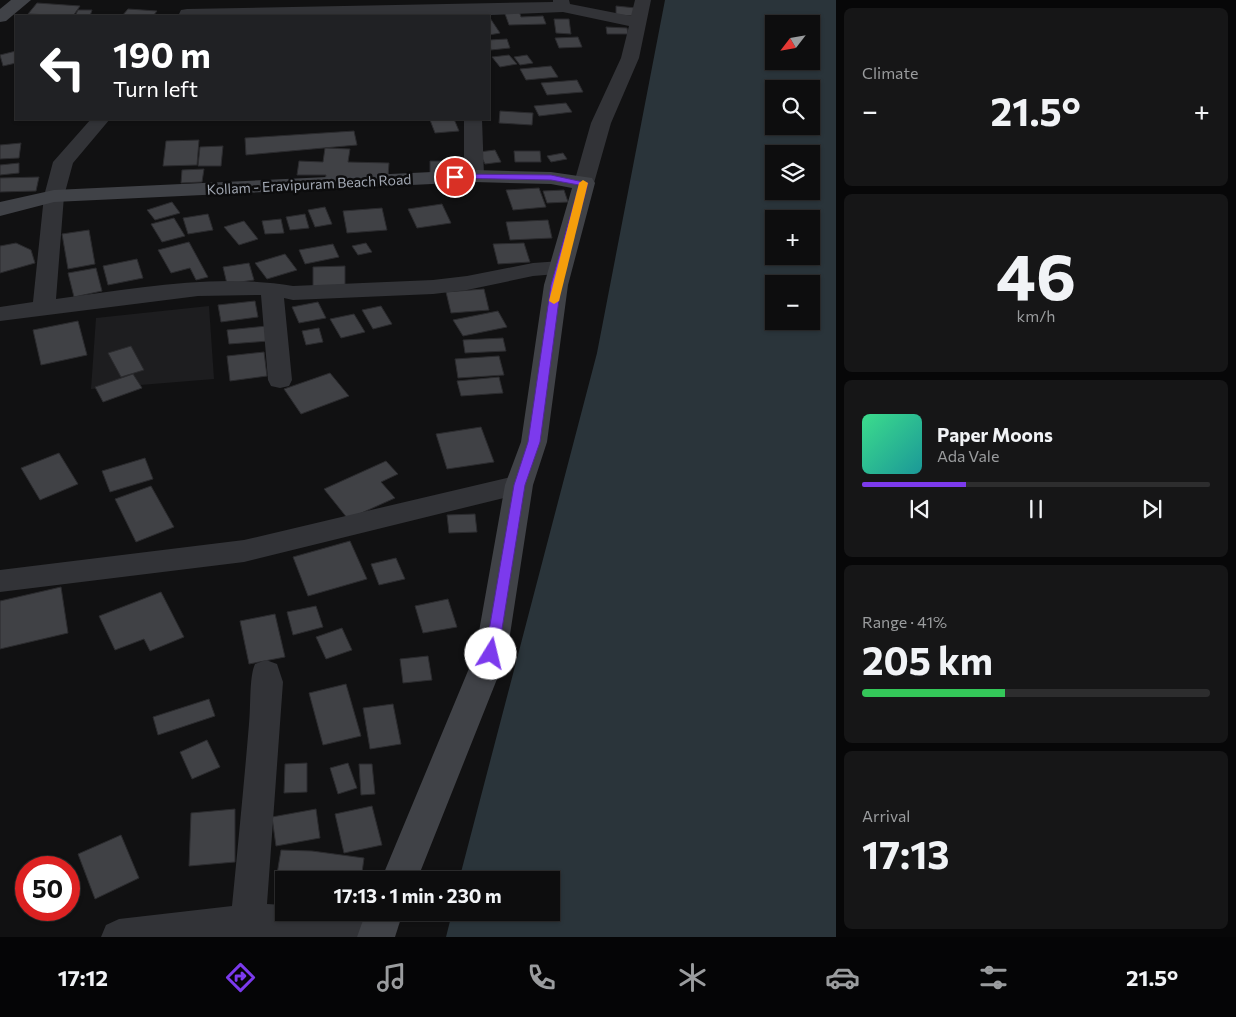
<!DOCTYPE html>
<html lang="en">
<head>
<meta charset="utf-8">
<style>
	body { margin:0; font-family:Commissioner,sans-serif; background:#161617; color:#f1f3f6; height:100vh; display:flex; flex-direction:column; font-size:19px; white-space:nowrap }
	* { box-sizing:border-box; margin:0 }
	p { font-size:16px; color:#9a9c9e }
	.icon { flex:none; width:28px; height:28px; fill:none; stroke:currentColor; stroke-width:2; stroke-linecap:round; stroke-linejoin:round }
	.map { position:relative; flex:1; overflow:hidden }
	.side { display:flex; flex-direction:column; gap:8px; padding:8px; background:#070708; width:400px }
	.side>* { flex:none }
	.guide { position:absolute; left:15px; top:15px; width:475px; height:105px; border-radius:0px; box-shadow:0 1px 4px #0004,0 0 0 1px #2d2d2e; background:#202124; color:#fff; overflow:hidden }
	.needle { width:32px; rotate:239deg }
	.tools { position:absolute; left:765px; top:15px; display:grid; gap:10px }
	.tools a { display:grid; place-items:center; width:55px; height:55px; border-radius:0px; background:#0d0d0e; box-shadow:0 1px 4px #0004,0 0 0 1px #2d2d2e; font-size:25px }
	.speed { position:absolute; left:15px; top:856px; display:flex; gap:10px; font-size:25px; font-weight:700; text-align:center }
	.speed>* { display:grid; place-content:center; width:65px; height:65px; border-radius:50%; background:#0d0d0e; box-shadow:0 1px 4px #0004,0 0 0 1px #2d2d2e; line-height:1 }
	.speed .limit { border:8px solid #d22; background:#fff; color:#111 }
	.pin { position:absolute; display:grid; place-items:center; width:42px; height:42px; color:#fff; margin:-21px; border:2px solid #fff; border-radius:50%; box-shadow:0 1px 5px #0007 }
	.me { position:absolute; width:55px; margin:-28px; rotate:9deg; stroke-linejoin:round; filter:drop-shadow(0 0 4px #0008) }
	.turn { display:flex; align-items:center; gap:18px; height:105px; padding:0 15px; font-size:22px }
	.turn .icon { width:65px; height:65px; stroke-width:2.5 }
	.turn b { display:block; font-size:35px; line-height:42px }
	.big { font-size:38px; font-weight:700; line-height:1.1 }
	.side .widget { flex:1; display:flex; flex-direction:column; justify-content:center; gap:8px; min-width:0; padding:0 18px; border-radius:8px; background:#161617 }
	.side .dial { align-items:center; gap:0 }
	.dial b { font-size:65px; line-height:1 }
	.song { display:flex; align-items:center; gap:15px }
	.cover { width:60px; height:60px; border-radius:8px; background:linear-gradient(135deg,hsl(150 70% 55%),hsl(180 70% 35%)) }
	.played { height:5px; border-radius:2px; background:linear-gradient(90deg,#7c3aed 30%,#2d2d2e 30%) }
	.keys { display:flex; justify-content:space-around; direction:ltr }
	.heat { display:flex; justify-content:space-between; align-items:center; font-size:28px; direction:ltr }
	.charge { height:8px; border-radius:4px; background:linear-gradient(90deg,#34c759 41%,#2d2d2e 0) }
	.trip { position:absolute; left:275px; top:871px; width:285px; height:50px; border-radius:0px; background:#0d0d0e; box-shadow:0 1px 4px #0004,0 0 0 1px #2d2d2e; font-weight:700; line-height:50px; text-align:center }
	.tab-bar { display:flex; height:80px; justify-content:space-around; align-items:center; background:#050506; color:#9a9c9e }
	.tab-bar .icon { width:35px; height:35px }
	.tab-bar .active { color:#7c3aed }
	.tab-bar b { font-size:22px; color:#f1f3f6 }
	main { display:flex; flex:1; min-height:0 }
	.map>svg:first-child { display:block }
	.built { fill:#1d1d1f }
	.water { fill:#2a343a; fill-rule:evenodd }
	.building { fill:#404145; stroke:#2b2b2e }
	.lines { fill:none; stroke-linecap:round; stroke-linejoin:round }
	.minor { fill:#323337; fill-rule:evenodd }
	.secondary { fill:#404247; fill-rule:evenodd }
	.route { fill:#7c3aed; stroke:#51269a }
	.slow { fill:#f59e0b }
	.labels { text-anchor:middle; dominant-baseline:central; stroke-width:5; stroke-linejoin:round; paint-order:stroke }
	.street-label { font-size:14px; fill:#a2a8b3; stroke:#0c0c0d }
</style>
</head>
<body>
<main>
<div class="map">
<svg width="836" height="937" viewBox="0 0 836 937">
	<rect width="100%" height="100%" fill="#111112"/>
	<path class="built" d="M209,306L214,379L91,389L96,318Z"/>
	<path class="water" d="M665,0H836V937H446L452,913L551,912V880H459L597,353ZM774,24H811V61H774ZM774,89H811V126H774ZM774,154H811V191H774ZM774,219H811V256H774ZM774,284H811V321H774Z"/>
	<g class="building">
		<path d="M37,3L80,6L73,16L28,14Z"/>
		<path d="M616,6L636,8L635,16L616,15Z"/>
		<path d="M128,9L157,11L153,16H122Z"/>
		<path d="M78,10H92L90,16H75Z"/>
		<path d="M504,11H519L521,17L543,16L546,24L509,25Z"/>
		<path d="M489,18H490L500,33L489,35Z"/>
		<path d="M554,19H569L571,34L556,33Z"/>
		<path d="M606,27L627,28L628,34H607Z"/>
		<path d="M578,37L582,47L559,48L555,38Z"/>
		<path d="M507,39L510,48L491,50L489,40Z"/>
		<path d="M16,51V63L3,66L0,55Z"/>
		<path d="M509,55L517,64L500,67L492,57Z"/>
		<path d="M527,55L533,63L520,65L514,57Z"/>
		<path d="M551,66L558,77L526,80L520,69Z"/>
		<path d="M577,80L583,92L547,95L541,83Z"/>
		<path d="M566,103L572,112L539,116L534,106Z"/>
		<path d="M500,111L533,113L532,125L499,123Z"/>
		<path d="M454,119L459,131L435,133L430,120Z"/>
		<path d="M354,131L357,145L246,155L245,138Z"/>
		<path d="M199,140L197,165L163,166L166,141Z"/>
		<path d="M21,143L19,158L0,159V145Z"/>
		<path d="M223,146L221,166H198L200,147Z"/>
		<path d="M325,148L350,149L348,162L389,163L388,177L325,180L326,175H297L299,161L323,162Z"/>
		<path d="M495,150L501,162L485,164L479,152Z"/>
		<path d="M514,151H540L541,162H515Z"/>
		<path d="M563,153L567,159L551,162L547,156Z"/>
		<path d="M430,161H464L463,173H430Z"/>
		<path d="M19,163V173L0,175V165Z"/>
		<path d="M204,169L202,182L181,183L182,170Z"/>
		<path d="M39,177L36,191L0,192V178Z"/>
		<path d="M539,188L546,207L513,210L506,190Z"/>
		<path d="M564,190L568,202L547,203L543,191Z"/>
		<path d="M172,202L180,213L155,220L147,210Z"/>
		<path d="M442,204L451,223L417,228L408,209Z"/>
		<path d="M325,207L332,224L315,227L308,210Z"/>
		<path d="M382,208L387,230L347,233L343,211Z"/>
		<path d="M208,214L213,230L188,234L183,218Z"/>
		<path d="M305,214L309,228L290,230L286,217Z"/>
		<path d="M174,218L185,236L162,242L151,224Z"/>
		<path d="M281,219L284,233L265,234L262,221Z"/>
		<path d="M548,220L552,238L510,240L506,222Z"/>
		<path d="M244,221L258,239L239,245L224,227Z"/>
		<path d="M89,230L95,264L68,269L62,234Z"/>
		<path d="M189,242L208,277L196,280L190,268L171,273L158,250Z"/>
		<path d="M16,243L31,250L35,263L0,273V246Z"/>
		<path d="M366,243L372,252L358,255L352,246Z"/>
		<path d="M524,243L530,262L498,264L493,244Z"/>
		<path d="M333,244L339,257L305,264L299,250Z"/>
		<path d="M285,254L297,270L267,279L255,263Z"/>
		<path d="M137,259L143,278L108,285L103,266Z"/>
		<path d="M249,263L254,280L227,284L223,267Z"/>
		<path d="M345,266V286L313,287V267Z"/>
		<path d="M96,268L102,291L74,297L68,273Z"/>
		<path d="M484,289L489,310L451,313L446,292Z"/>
		<path d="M255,301L258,317L221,322L218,305Z"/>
		<path d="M318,302L326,318L299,323L292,307Z"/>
		<path d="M381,306L392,324L373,329L362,310Z"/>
		<path d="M498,311L507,327L463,336L453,320Z"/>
		<path d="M354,314L365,332L341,338L330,319Z"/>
		<path d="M78,321L87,355L41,365L33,330Z"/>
		<path d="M267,326L269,341L229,344L227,330Z"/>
		<path d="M319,328L323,342L306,345L302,331Z"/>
		<path d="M503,338L506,351L465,353L463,340Z"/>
		<path d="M131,346L144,370L121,377L108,353Z"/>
		<path d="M264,352L267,376L230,381L227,356Z"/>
		<path d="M499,356L504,375L458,378L455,359Z"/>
		<path d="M330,373L349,396L301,414L284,389Z"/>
		<path d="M133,374L142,388L103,402L95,387Z"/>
		<path d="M499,377L503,393L461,396L457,381Z"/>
		<path d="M481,427L494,462L447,469L436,434Z"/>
		<path d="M59,453L78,484L40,500L21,468Z"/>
		<path d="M145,458L153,479L110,492L102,471Z"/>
		<path d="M386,461L398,474L381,482L395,498L348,519L324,489Z"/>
		<path d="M151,486L174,527L136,542L115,499Z"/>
		<path d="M475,514L477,532L449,533L447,515Z"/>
		<path d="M350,541L367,579L308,596L293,557Z"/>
		<path d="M396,558L405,579L379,585L371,564Z"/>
		<path d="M61,587L68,633L0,649V601Z"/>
		<path d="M161,592L184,637L150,651L144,639L115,650L99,616Z"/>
		<path d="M448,599L457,627L423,633L415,606Z"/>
		<path d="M316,606L323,627L293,635L287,612Z"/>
		<path d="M275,614L285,657L249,664L240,621Z"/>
		<path d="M342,628L352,650L326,659L316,637Z"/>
		<path d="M428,656L432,680L403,683L400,659Z"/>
		<path d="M346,684L361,736L323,745L309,693Z"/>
		<path d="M209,699L215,716L158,735L153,717Z"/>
		<path d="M393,704L401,744L370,749L363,708Z"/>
		<path d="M207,740L220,767L192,779L180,752Z"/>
		<path d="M307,763V792L284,793L285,764Z"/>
		<path d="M348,763L357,788L338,794L330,768Z"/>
		<path d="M359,764H372L375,794L361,795Z"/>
		<path d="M372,806L382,845L344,853L335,814Z"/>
		<path d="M235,809V862L189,866L191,813Z"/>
		<path d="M316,809L320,838L276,846L272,817Z"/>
		<path d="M121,835L139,878L95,899L78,854Z"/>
		<path d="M281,850L312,851L364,858L361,880H276Z"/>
		<path d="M58,859L62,868H42Z"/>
	</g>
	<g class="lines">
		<g class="minor">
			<path d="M553,0H569L570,4L631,16L635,0H651L639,58L611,123L594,183L591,187L584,189L577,187L574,183L591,123L621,58L629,26L563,12L466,16H180L179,14L181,10L187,9L553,2Z"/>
			<path d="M91,119H110L73,163L64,196L56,299C134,289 216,273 293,286L433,280L467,276L533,263L561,261L569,263L572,268L569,273L533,276L467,290L433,294L293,300L284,298L292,380L289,386L280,388L271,386L268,380L261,295L198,296L0,321V307L33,302L44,196L53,162Z"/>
			<path d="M464,119H482L484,176L481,180L474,182L467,180L464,176Z"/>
			<path d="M519,475L528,478L532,485L528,492L244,562L0,592V570L244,540Z"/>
			<path d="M266,660L277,664L283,682L267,904L284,905V912L378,913L391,918L396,930L393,937H101L106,925L119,919L232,906C238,845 244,784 249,724C251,707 249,677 255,664Z"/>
		</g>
		<g class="secondary">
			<path d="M11,0H31L6,21L0,22V9Z"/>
			<path d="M474,170L551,172L592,178L595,183L568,285L547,442L533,485L507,654L417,880H381L475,654L505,485L521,442L544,285L572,188L551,184L474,182L54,202L0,216V202L54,190Z"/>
			<path d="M366,912H403L395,937H357Z"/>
		</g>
	</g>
	<path class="route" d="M455,174L551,175L588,183L561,285L540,442L525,485L498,654L491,660L485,654L514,485L528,442L551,285L579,185L551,180L452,178L451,177Z"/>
	<path class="slow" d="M583,180L588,183L559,301L554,304L549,301L579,183Z"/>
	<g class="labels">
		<g class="street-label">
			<text transform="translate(309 184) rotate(-3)">Kollam - Eravipuram Beach Road</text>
		</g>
	</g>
</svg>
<div class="tools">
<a><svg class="needle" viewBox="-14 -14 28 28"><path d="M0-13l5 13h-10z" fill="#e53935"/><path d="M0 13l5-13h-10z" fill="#9a9c9e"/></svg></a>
<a><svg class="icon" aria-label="search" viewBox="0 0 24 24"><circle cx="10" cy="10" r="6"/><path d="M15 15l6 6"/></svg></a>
<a><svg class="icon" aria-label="layers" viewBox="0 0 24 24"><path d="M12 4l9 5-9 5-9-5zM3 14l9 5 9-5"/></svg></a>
<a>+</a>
<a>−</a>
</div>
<div class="speed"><div class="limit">50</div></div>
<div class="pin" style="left:455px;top:177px;background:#d93025"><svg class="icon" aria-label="arrive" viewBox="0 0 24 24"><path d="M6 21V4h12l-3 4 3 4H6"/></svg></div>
<svg class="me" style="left:491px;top:654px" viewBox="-20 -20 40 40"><circle r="19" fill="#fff"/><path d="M0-13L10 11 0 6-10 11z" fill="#7c3aed"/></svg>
<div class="trip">17:13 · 1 min · 230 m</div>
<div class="guide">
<div class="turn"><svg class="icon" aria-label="left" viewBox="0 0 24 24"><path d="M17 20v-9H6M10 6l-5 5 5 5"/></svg><div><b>190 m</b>Turn left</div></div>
</div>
</div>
<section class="side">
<div class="widget"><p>Climate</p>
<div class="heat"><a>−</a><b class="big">21.5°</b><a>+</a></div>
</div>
<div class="widget dial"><b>46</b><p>km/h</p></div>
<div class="widget">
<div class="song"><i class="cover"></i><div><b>Paper Moons</b><p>Ada Vale</p></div></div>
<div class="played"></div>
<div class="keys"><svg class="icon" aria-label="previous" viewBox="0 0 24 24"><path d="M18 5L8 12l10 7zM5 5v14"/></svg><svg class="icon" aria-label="pause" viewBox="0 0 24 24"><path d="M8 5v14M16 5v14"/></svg><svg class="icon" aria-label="next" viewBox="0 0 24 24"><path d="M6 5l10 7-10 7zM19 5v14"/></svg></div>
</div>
<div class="widget"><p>Range · 41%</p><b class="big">205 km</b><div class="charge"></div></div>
<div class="widget"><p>Arrival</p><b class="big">17:13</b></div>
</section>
</main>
<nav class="tab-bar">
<b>17:12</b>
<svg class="icon active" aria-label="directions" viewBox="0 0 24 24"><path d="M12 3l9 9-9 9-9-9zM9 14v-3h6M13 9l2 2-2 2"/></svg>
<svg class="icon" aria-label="music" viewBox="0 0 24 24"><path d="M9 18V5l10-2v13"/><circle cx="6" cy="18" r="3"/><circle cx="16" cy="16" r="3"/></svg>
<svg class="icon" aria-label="phone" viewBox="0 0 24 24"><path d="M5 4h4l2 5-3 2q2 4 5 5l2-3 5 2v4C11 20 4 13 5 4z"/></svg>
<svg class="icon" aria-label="climate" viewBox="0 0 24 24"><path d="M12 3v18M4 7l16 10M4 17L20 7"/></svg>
<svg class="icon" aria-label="car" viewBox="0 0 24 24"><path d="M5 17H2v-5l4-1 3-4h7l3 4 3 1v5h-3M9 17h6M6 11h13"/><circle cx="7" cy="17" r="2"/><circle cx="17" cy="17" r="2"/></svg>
<svg class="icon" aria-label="filters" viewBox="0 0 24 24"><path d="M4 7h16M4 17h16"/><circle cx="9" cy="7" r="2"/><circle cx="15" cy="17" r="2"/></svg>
<b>21.5°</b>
</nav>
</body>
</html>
